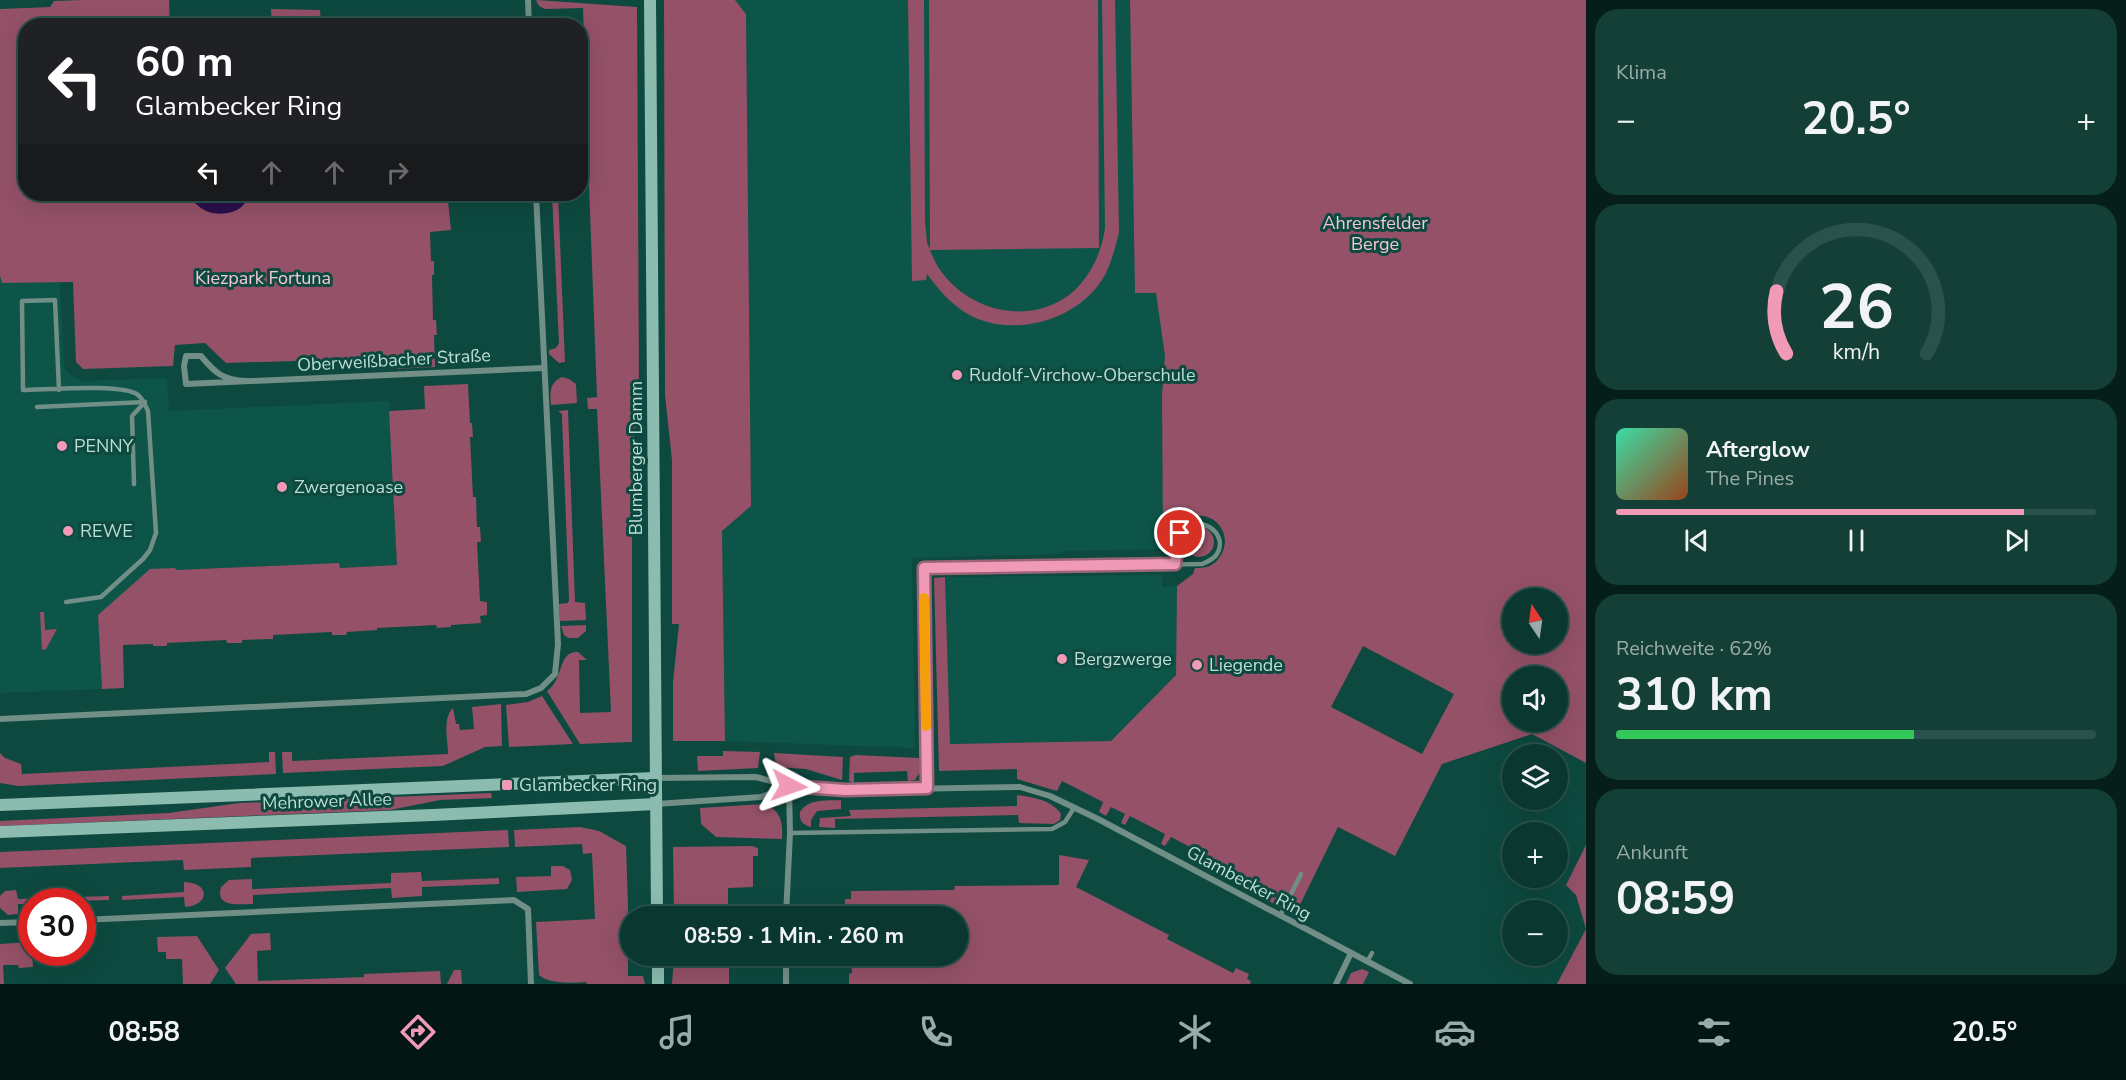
<!DOCTYPE html>
<html lang="de">
<head>
<meta charset="utf-8">
<style>
	body { margin:0; font-family:"Nunito Sans",sans-serif; background:#133f37; color:#f1f3f6; height:100vh; display:flex; flex-direction:column; font-size:22px; white-space:nowrap }
	* { box-sizing:border-box; margin:0 }
	p { font-size:20px; color:#99acaa }
	.icon { flex:none; width:33px; height:33px; fill:none; stroke:currentColor; stroke-width:2; stroke-linecap:round; stroke-linejoin:round }
	.map { position:relative; flex:1; overflow:hidden }
	.drawer { display:flex; flex-direction:column; gap:9px; padding:9px; background:#061e1a; width:540px }
	.drawer>* { flex:none }
	.hud { position:absolute; left:18px; top:18px; width:570px; height:183px; border-radius:24px; box-shadow:0 6px 24px #0002,0 0 0 2px #2a514b; background:#202124; color:#fff; overflow:hidden }
	.needle { width:39px; rotate:347deg }
	.controls { position:absolute; left:1502px; top:588px; display:grid; gap:12px }
	.controls a { display:grid; place-items:center; width:66px; height:66px; border-radius:50%; background:#0a372f; box-shadow:0 6px 24px #0002,0 0 0 2px #2a514b; font-size:30px }
	.speed { position:absolute; left:18px; top:888px; display:flex; gap:12px; font-size:30px; font-weight:700; text-align:center }
	.speed>* { display:grid; place-content:center; width:78px; height:78px; border-radius:50%; background:#0a372f; box-shadow:0 6px 24px #0002,0 0 0 2px #2a514b; line-height:1 }
	.speed .limit { border:9px solid #d22; background:#fff; color:#111 }
	.pin { position:absolute; display:grid; place-items:center; width:51px; height:51px; color:#fff; margin:-26px; border:3px solid #fff; border-radius:50%; box-shadow:0 2px 6px #0007 }
	.me { position:absolute; width:66px; margin:-33px; rotate:94deg; stroke-linejoin:round; filter:drop-shadow(0 0 4px #0008) }
	.turn { display:flex; align-items:center; gap:21px; height:126px; padding:0 18px; font-size:27px }
	.turn .icon { width:78px; height:78px; stroke-width:2.5 }
	.turn b { display:block; font-size:42px; line-height:51px }
	.lanes { display:flex; align-items:center; height:57px; padding:0 18px; background:#0003; justify-content:center; gap:30px; direction:ltr }
	.lanes .off { opacity:.35 }
	.big { font-size:45px; font-weight:700; line-height:1.1 }
	.drawer .widget { flex:1; display:flex; flex-direction:column; justify-content:center; gap:9px; min-width:0; padding:0 21px; border-radius:24px; background:#133f37 }
	.drawer .dial { align-items:center; gap:0 }
	.dial svg { height:156px; overflow:visible; fill:none; stroke:#2a514b; stroke-width:7; stroke-linecap:round; text-anchor:middle }
	.dial text { fill:#f1f3f6; stroke:none }
	.song { display:flex; align-items:center; gap:18px }
	.cover { width:72px; height:72px; border-radius:9px; background:linear-gradient(135deg,hsl(160 70% 55%),hsl(20 70% 35%)) }
	.played { height:6px; border-radius:3px; background:linear-gradient(90deg,#f09ab7 85%,#2a514b 85%) }
	.keys { display:flex; justify-content:space-around; direction:ltr }
	.heat { display:flex; justify-content:space-between; align-items:center; font-size:33px; direction:ltr }
	.charge { height:9px; border-radius:4px; background:linear-gradient(90deg,#34c759 62%,#2a514b 0) }
	.trip { position:absolute; left:620px; top:906px; width:348px; height:60px; border-radius:30px; background:#0a372f; box-shadow:0 6px 24px #0002,0 0 0 2px #2a514b; font-weight:700; line-height:60px; text-align:center }
	.tab-bar { display:flex; height:96px; justify-content:space-around; align-items:center; background:#041613; color:#99acaa }
	.tab-bar .icon { width:42px; height:42px }
	.tab-bar .active { color:#f09ab7 }
	.tab-bar b { font-size:27px; color:#f1f3f6 }
	main { display:flex; flex:1; min-height:0 }
	.map>svg:first-child { display:block }
	.built { fill:#0e5549 }
	.green { fill:#945168; fill-rule:evenodd }
	.water { fill:#290f4b }
	.lines { fill:none; stroke-linecap:round; stroke-linejoin:round }
	.lane { stroke:#718e87; stroke-width:4.5 }
	.street { stroke:#718e87; stroke-width:6 }
	.secondary { stroke:#8cbbaf; stroke-width:12 }
	.route-casing { stroke:#9c6477; stroke-width:15 }
	.route { stroke:#f09ab7; stroke-width:10 }
	.slow { stroke:#f59e0b; stroke-width:10 }
	.poi-dot { fill:#f09ab7; stroke:#0d493f; stroke-width:2 }
	.labels { text-anchor:middle; dominant-baseline:central; stroke-width:6; stroke-linejoin:round; paint-order:stroke }
	.park-label { font-size:18px; fill:#f4c7d5; stroke:#0d493f }
	.street-label { font-size:18px; fill:#bcded5; stroke:#0d493f }
	.poi-label { font-size:18px; fill:#bcded5; stroke:#0d493f; text-anchor:start }
</style>
</head>
<body>
<main>
<div class="map">
<svg width="1586" height="984" viewBox="0 0 1586 984">
	<rect width="100%" height="100%" fill="#0d493f"/>
	<g class="built">
		<path d="M735,0H1130L1135,292H1156L1165,356L1162,395L1163,549L1065,551L1059,554L912,558L915,748L725,741L722,531L751,506L746,14Z"/>
		<path d="M0,276L2,283L60,282L64,362L65,369L69,374L82,381L167,378L169,411L389,401L397,565L339,568V563L175,570V568L98,615L102,689L0,693Z"/>
		<path d="M1162,575V587L1177,586L1176,675L1111,741L950,744L945,577Z"/>
	</g>
	<g class="green">
		<path d="M83,0H169L170,25L26,26V194H449L450,201H448L451,230L430,232L431,261H434V275H432L433,320H436L437,335H434L435,367L395,369L394,358L226,363L205,343L175,345L173,366L83,369L76,362L73,282L2,283L0,276V9L50,7L54,1Z"/>
		<path d="M536,0L637,7L639,391L632,463V742L580,744L547,691C565,678 557,651 578,652L587,660H579L580,713L611,712L597,409H588L587,398L597,397L589,185H580L581,167L588,166L583,8L545,9L539,6Z"/>
		<path d="M664,0H735L746,14L751,506L722,531L725,741H673V682L679,624H672V460L665,395Z"/>
		<path d="M908,0H924L925,220L927,243L930,249L929,0H1098L1099,248L930,250C950,307 1028,333 1075,290C1092,273 1102,251 1105,228L1102,0H1115L1119,232C1115,248 1111,266 1102,280C1075,322 1009,339 966,313C950,303 938,289 927,274L926,280L912,281Z"/>
		<path d="M1130,0H1586V763L1532,734L1442,764L1395,856L1338,827L1295,915L1235,883L1240,873L1171,837L1165,846L1161,844L1165,834L1130,816L1125,825L1121,823L1125,814L1111,807L1106,816L1099,812L1103,802L1062,781L1057,791L1017,779V769L939,771L934,578L945,577L950,744L1111,741L1176,675L1177,586L1193,574L1195,568C1205,568 1213,567 1219,558C1244,524 1183,487 1170,549H1163L1162,395L1165,356L1156,293H1135ZM1512,598H1557V644H1512ZM1363,646L1454,694L1422,754L1331,707ZM1512,676H1557V722H1512Z"/>
		<path d="M271,9L320,10L321,25H272Z"/>
		<path d="M552,194H558L565,362L559,363L549,354V350L556,348L559,343Z"/>
		<path d="M562,377L569,379L576,384L577,403L551,405C550,393 549,383 562,377Z"/>
		<path d="M468,384L470,423H472L473,437H470L473,497H476L477,527H480L481,542H477L480,601L487,602V615L480,616L481,623L451,625V627L437,628L436,625L377,628V630L347,632L346,635H332V632L273,635V639L242,640V643H227L226,640L167,643V646H153V644L123,645L124,688L102,689L98,615L150,569L175,568L176,570L339,563L340,568L397,565L389,411L425,409L424,386Z"/>
		<path d="M568,410L575,602L585,603L586,620L560,621L559,604L568,603L569,600L562,418V414L558,411Z"/>
		<circle cx="1199" cy="542" r="15"/>
		<path d="M40,612H44L45,630L57,629L46,649L42,650Z"/>
		<path d="M586,625V631L578,638H568L564,635L561,626Z"/>
		<path d="M542,696L573,744L509,747L506,705L528,702Z"/>
		<path d="M501,704L502,746L485,747L443,766L283,773L282,752H292V761L448,754C448,740 442,719 453,708L456,724H459L460,730L474,729L472,707Z"/>
		<path d="M723,751L760,752L758,768L698,771L697,756H723Z"/>
		<path d="M269,752H275L276,774L18,786L0,783V753L5,758L21,764L22,774L269,762Z"/>
		<path d="M774,753L843,757L842,780L806,769L776,767Z"/>
		<path d="M856,755L919,758L920,772L915,780L908,781L907,771L854,773V783L849,781L850,757Z"/>
		<path d="M491,793L492,798L440,800L390,810L0,826V821L169,813L239,803Z"/>
		<path d="M1017,795C1032,797 1052,800 1061,814L1060,820L1054,824L1019,823L1018,815L835,819V828L819,827L820,818L851,816L849,810L1017,806Z"/>
		<path d="M841,800V809L817,811L811,820V827C803,825 799,821 800,812C809,798 826,801 841,800Z"/>
		<path d="M766,804C781,812 783,822 782,839L716,837L701,824L700,808Z"/>
		<path d="M580,827L599,831L626,846L628,906V976H643L645,984H587L586,982C571,983 548,984 539,975L536,922L595,919L592,853L583,854L582,844L515,847L514,830Z"/>
		<path d="M508,830L509,847L251,858V867L184,870L183,860L0,868V852Z"/>
		<path d="M1586,845V929L1576,895L1566,885Z"/>
		<path d="M752,846L758,848V856H753V887L728,888V916H674L673,847Z"/>
		<path d="M1059,855L1089,860L1076,887L1169,935L1167,939L1233,973L1236,968L1249,974L1247,979L1251,981L1250,984H849V974L852,973V956H957V916H851V914L845,913V899H851V891L954,890L955,886L1059,885Z"/>
		<path d="M551,866H563L570,870L572,880L567,889L517,892L516,877L551,876Z"/>
		<path d="M421,872L422,881L499,878V884L422,887V896L392,898L391,888L253,895V904C239,904 215,908 221,887L229,880L252,879V889L391,883V873Z"/>
		<path d="M184,882C211,883 210,905 185,907L184,897L122,900V896L184,892Z"/>
		<path d="M16,890L18,899L109,896V900L32,902L31,904H18V914L8,915L0,908V896L5,891Z"/>
		<path d="M1586,929V984H1557Z"/>
		<path d="M270,933L271,950L257,951L258,981L364,977V974L440,971L441,984H236L225,968L251,934Z"/>
		<path d="M197,936L219,970L210,984H183L182,959H166V952H158L157,937Z"/>
		<path d="M31,942L33,967L19,968L18,965H3L4,984H0V944Z"/>
		<path d="M674,956H729V984H672Z"/>
		<path d="M1362,969L1369,972L1363,984H1346L1351,973Z"/>
		<path d="M454,970H461L462,984H447Z"/>
	</g>
	<path class="water" d="M188,194H244L247,199C242,213 222,216 209,212C201,210 195,202 188,197Z"/>
	<g class="lines">
		<g class="lane">
			<path d="M59,390L55,300L22,301L23,390C45,390 123,383 138,395C143,399 145,405 148,411L156,533L150,550L143,559L101,597L66,602"/>
			<path d="M37,407L145,402"/>
			<path d="M134,484L132,416L145,402"/>
			<path d="M927,787L924,568L1202,564C1207,562 1214,559 1217,554C1230,532 1196,512 1182,532C1176,540 1177,554 1175,564"/>
			<path d="M790,833L1052,829L1065,822L1074,808"/>
			<path d="M1280,916L1301,874"/>
			<path d="M1367,962L1372,953"/>
		</g>
		<g class="street">
			<path d="M528,0L529,26"/>
			<path d="M246,381C223,380 215,373 201,356H186L184,366L186,384L543,368"/>
			<path d="M0,719L504,695L526,694L541,688L555,674L558,644L536,194"/>
			<path d="M656,778L756,777L789,786L845,790L1020,787L1050,796L1098,819L1410,984"/>
			<path d="M656,804L761,797L788,787"/>
			<path d="M786,916L790,833L789,786"/>
			<path d="M82,920L514,900L528,909L531,984"/>
			<path d="M0,923L32,922"/>
			<path d="M786,956V984"/>
			<path d="M1336,984L1351,953"/>
		</g>
		<g class="secondary">
			<path d="M650,0L657,916"/>
			<path d="M0,805L655,778"/>
			<path d="M0,832L433,815L656,804"/>
			<path d="M658,956V984"/>
		</g>
	</g>
	<g class="lines">
		<g class="route-casing">
			<path id="route" d="M789,786L845,790L927,788L924,568L1175,564L1180,533"/>
		</g>
		<use href="#route" class="route"/>
		<path class="slow" d="M924,598L926,726"/>
	</g>
	<g class="poi-dot">
		<circle cx="957" cy="375" r="6"/>
		<circle cx="62" cy="446" r="6"/>
		<circle cx="282" cy="487" r="6"/>
		<circle cx="68" cy="531" r="6"/>
		<circle cx="1062" cy="659" r="6"/>
		<circle cx="1197" cy="665" r="6"/>
		<rect x="501" y="779" width="12" height="12" rx="3"/>
	</g>
	<g class="labels">
		<g class="park-label">
			<text x="1375" y="223">Ahrensfelder<tspan x="1375" dy="21">Berge</tspan></text>
			<text x="263" y="278">Kiezpark Fortuna</text>
		</g>
		<g class="street-label">
			<text transform="translate(394 360) rotate(-3)">Oberweißbacher Straße</text>
			<text transform="translate(636 458) rotate(-90)">Blumberger Damm</text>
			<text transform="translate(327 801) rotate(-2)">Mehrower Allee</text>
			<text transform="translate(1249 883) rotate(28)">Glambecker Ring</text>
		</g>
		<g class="poi-label">
			<text x="969" y="375">Rudolf-Virchow-Oberschule</text>
			<text x="74" y="446">PENNY</text>
			<text x="294" y="487">Zwergenoase</text>
			<text x="80" y="531">REWE</text>
			<text x="1074" y="659">Bergzwerge</text>
			<text x="1209" y="665">Liegende</text>
			<text x="519" y="785">Glambecker Ring</text>
		</g>
	</g>
</svg>
<div class="controls">
<a><svg class="needle" viewBox="-14 -14 28 28"><path d="M0-13l5 13h-10z" fill="#e53935"/><path d="M0 13l5-13h-10z" fill="#99acaa"/></svg></a>
<a><svg class="icon" aria-label="sound" viewBox="0 0 24 24"><path d="M4 9h4l5-4v14l-5-4H4zM17 9q2 3 0 6"/></svg></a>
<a><svg class="icon" aria-label="layers" viewBox="0 0 24 24"><path d="M12 4l9 5-9 5-9-5zM3 14l9 5 9-5"/></svg></a>
<a>+</a>
<a>−</a>
</div>
<div class="speed"><div class="limit">30</div></div>
<div class="pin" style="left:1180px;top:533px;background:#d93025"><svg class="icon" aria-label="arrive" viewBox="0 0 24 24"><path d="M6 21V4h12l-3 4 3 4H6"/></svg></div>
<svg class="me" style="left:789px;top:786px" viewBox="-20 -20 40 40"><path d="M0-17L14 15 0 8-14 15z" fill="#f09ab7" stroke="#fff" stroke-width="4"/></svg>
<div class="trip">08:59 · 1 Min. · 260 m</div>
<div class="hud">
<div class="turn"><svg class="icon" aria-label="left" viewBox="0 0 24 24"><path d="M17 20v-9H6M10 6l-5 5 5 5"/></svg><div><b>60 m</b>Glambecker Ring</div></div>
<div class="lanes"><svg class="icon" aria-label="left" viewBox="0 0 24 24"><path d="M17 20v-9H6M10 6l-5 5 5 5"/></svg><svg class="icon off" aria-label="ahead" viewBox="0 0 24 24"><path d="M12 20V5M6 11l6-6 6 6"/></svg><svg class="icon off" aria-label="ahead" viewBox="0 0 24 24"><path d="M12 20V5M6 11l6-6 6 6"/></svg><svg class="icon off" aria-label="right" viewBox="0 0 24 24"><path d="M7 20v-9h11M14 6l5 5-5 5"/></svg></div>
</div>
</div>
<section class="drawer">
<div class="widget"><p>Klima</p>
<div class="heat"><a>−</a><b class="big">20.5°</b><a>+</a></div>
</div>
<div class="widget dial"><svg viewBox="0 0 100 80">
<path d="M14 69A42 42 0 1 1 86 69"/>
<path d="M14 69A42 42 0 0 1 9 37" stroke="#f09ab7"/>
<text x="50" y="56" font-size="32" font-weight="700">26</text>
<text x="50" y="72" font-size="11">km/h</text>
</svg></div>
<div class="widget">
<div class="song"><i class="cover"></i><div><b>Afterglow</b><p>The Pines</p></div></div>
<div class="played"></div>
<div class="keys"><svg class="icon" aria-label="previous" viewBox="0 0 24 24"><path d="M18 5L8 12l10 7zM5 5v14"/></svg><svg class="icon" aria-label="pause" viewBox="0 0 24 24"><path d="M8 5v14M16 5v14"/></svg><svg class="icon" aria-label="next" viewBox="0 0 24 24"><path d="M6 5l10 7-10 7zM19 5v14"/></svg></div>
</div>
<div class="widget"><p>Reichweite · 62%</p><b class="big">310 km</b><div class="charge"></div></div>
<div class="widget"><p>Ankunft</p><b class="big">08:59</b></div>
</section>
</main>
<nav class="tab-bar">
<b>08:58</b>
<svg class="icon active" aria-label="directions" viewBox="0 0 24 24"><path d="M12 3l9 9-9 9-9-9zM9 14v-3h6M13 9l2 2-2 2"/></svg>
<svg class="icon" aria-label="music" viewBox="0 0 24 24"><path d="M9 18V5l10-2v13"/><circle cx="6" cy="18" r="3"/><circle cx="16" cy="16" r="3"/></svg>
<svg class="icon" aria-label="phone" viewBox="0 0 24 24"><path d="M5 4h4l2 5-3 2q2 4 5 5l2-3 5 2v4C11 20 4 13 5 4z"/></svg>
<svg class="icon" aria-label="climate" viewBox="0 0 24 24"><path d="M12 3v18M4 7l16 10M4 17L20 7"/></svg>
<svg class="icon" aria-label="car" viewBox="0 0 24 24"><path d="M5 17H2v-5l4-1 3-4h7l3 4 3 1v5h-3M9 17h6M6 11h13"/><circle cx="7" cy="17" r="2"/><circle cx="17" cy="17" r="2"/></svg>
<svg class="icon" aria-label="filters" viewBox="0 0 24 24"><path d="M4 7h16M4 17h16"/><circle cx="9" cy="7" r="2"/><circle cx="15" cy="17" r="2"/></svg>
<b>20.5°</b>
</nav>
</body>
</html>
